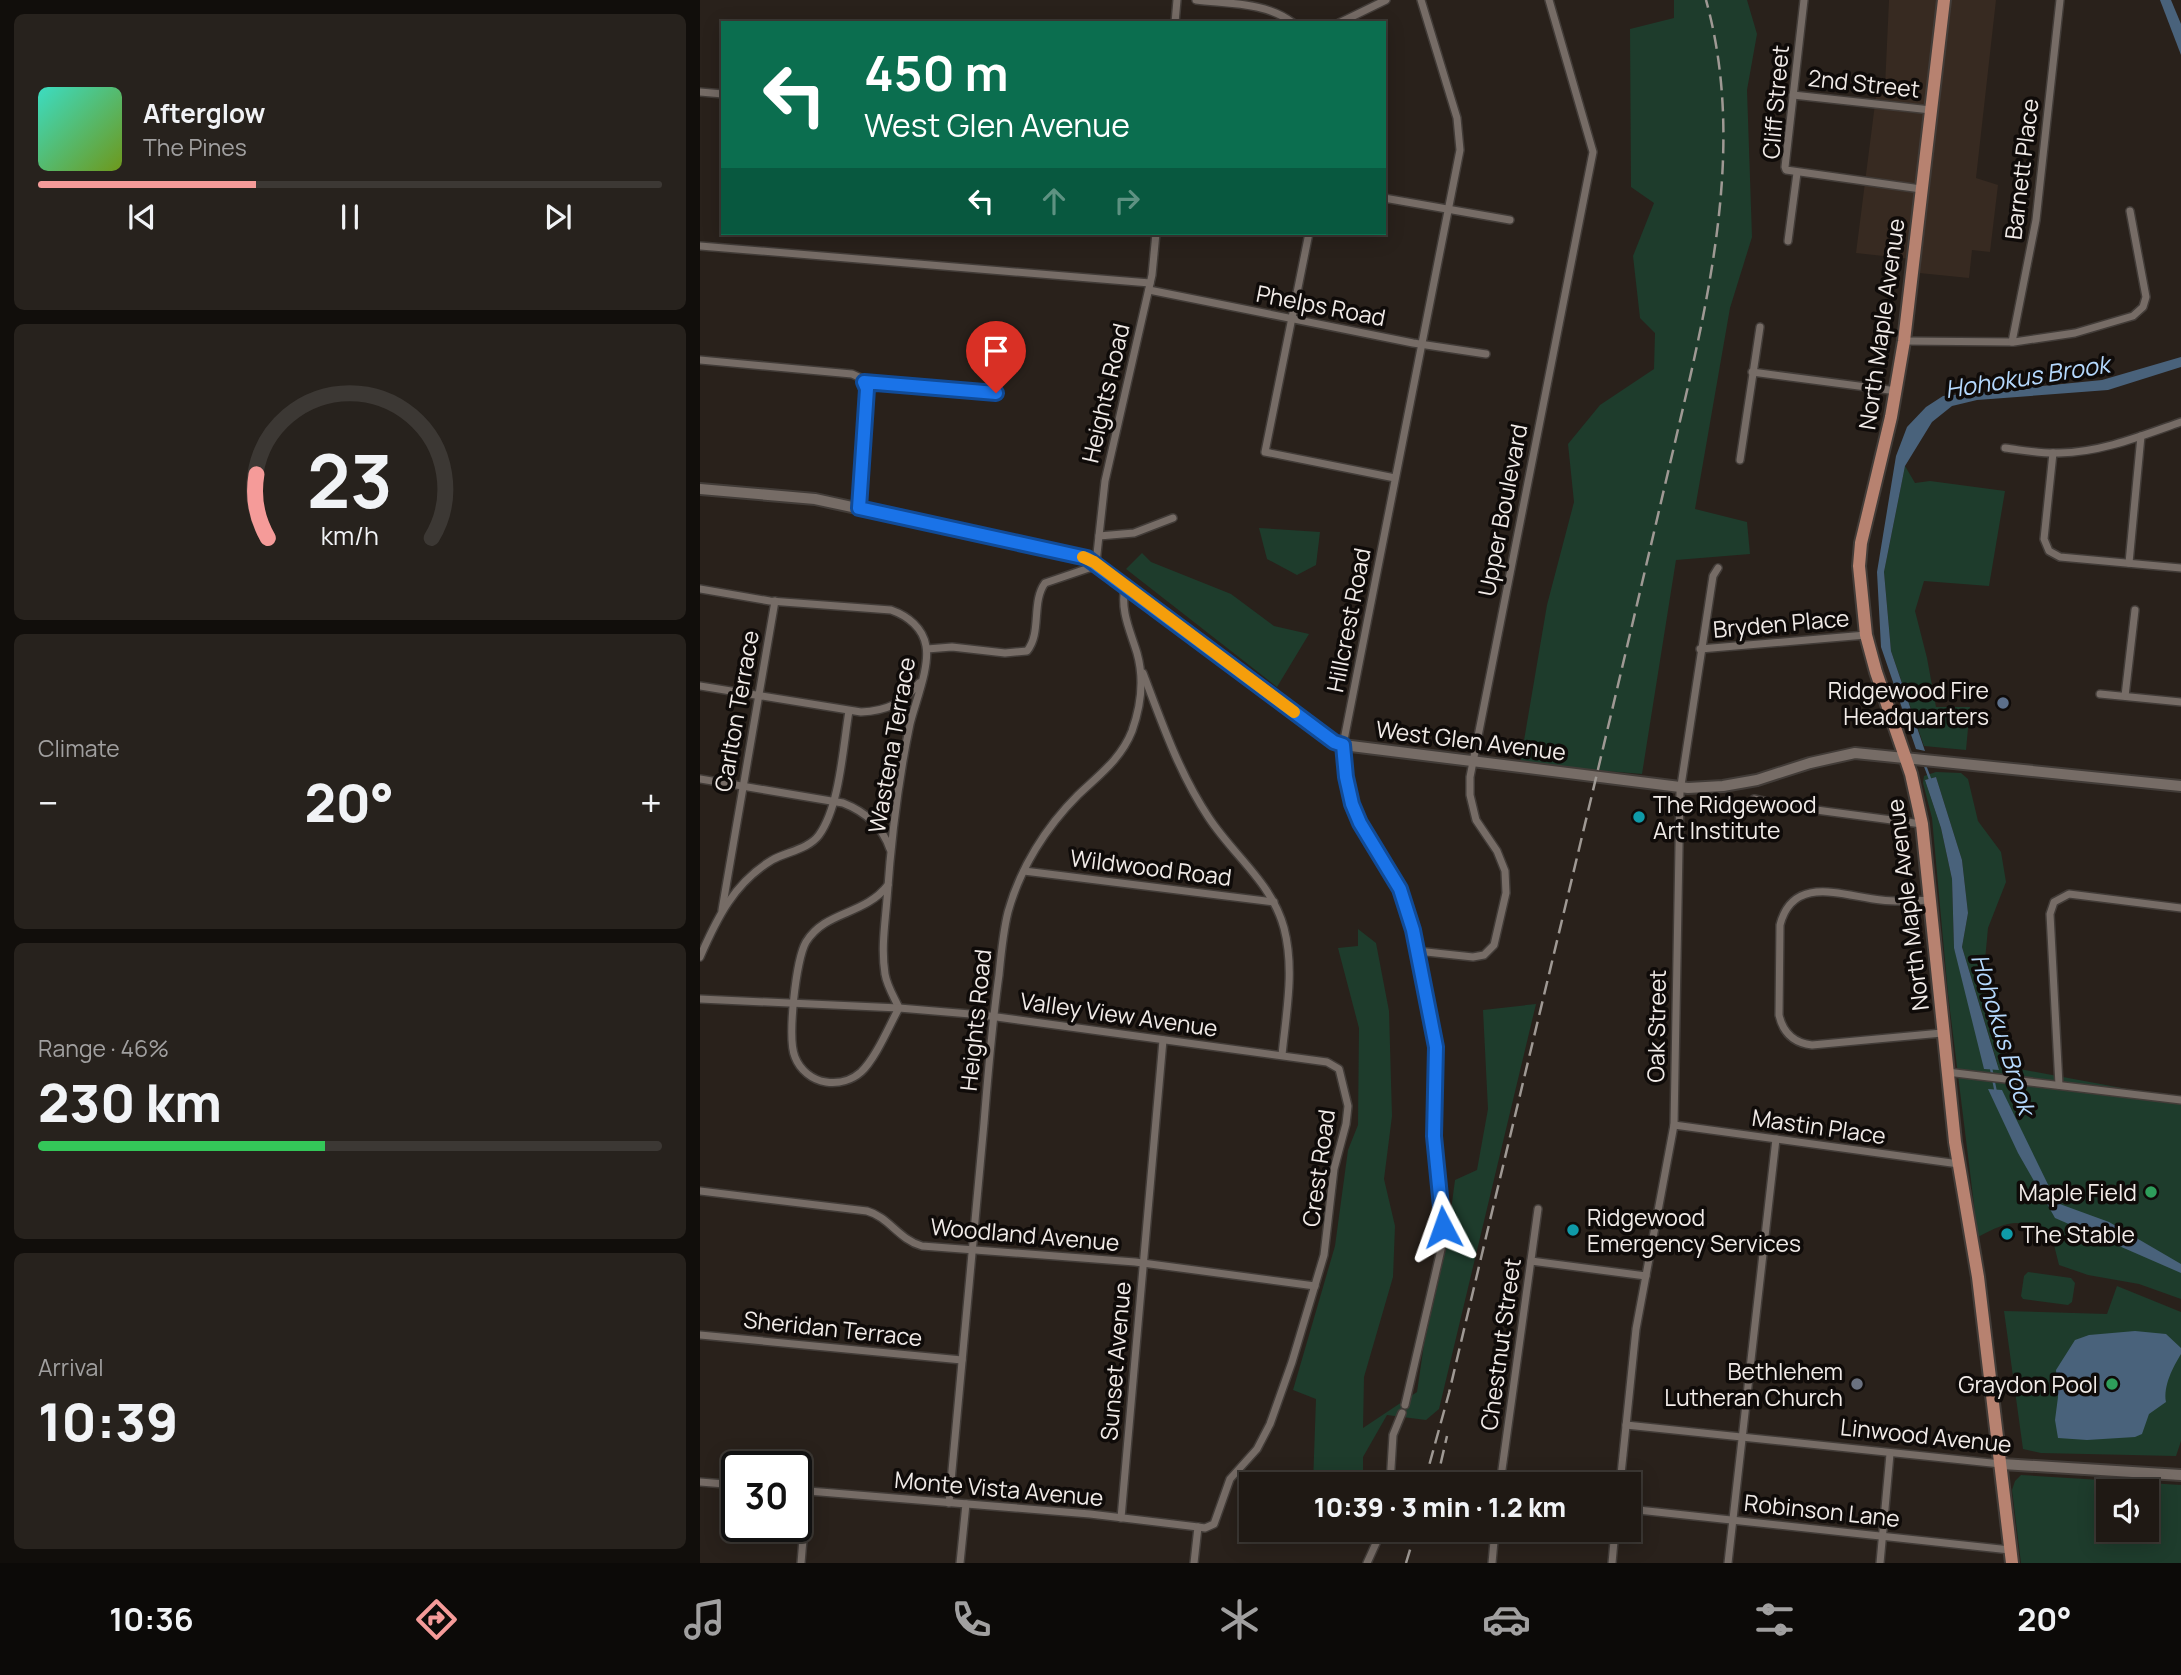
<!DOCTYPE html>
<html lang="en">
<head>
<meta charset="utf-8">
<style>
	body { margin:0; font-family:Manrope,sans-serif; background:#27221d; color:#f1f3f6; height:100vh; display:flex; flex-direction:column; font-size:26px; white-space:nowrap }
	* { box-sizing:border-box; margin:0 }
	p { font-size:23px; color:#a1a0a0 }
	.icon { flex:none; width:38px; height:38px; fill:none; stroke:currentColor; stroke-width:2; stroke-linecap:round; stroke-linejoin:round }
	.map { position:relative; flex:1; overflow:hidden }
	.details { display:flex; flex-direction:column; gap:14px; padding:14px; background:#110e0b; width:700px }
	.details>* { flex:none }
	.hud { position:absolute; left:21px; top:21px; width:665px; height:214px; border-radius:0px; box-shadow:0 4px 18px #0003,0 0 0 2px #3c3834; background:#0b6e4f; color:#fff; overflow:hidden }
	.tools { position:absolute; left:1396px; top:1479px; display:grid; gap:14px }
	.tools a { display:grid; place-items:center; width:63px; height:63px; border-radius:0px; background:#1f1914; box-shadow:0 4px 18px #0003,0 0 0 2px #3c3834; font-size:35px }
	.speed { position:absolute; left:21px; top:1451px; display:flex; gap:14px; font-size:35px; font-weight:700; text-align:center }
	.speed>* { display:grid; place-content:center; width:91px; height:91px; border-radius:50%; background:#1f1914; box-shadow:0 4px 18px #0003,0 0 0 2px #3c3834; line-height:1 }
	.speed .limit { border:4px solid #111; border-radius:10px; background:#fff; color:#111 }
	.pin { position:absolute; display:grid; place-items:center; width:60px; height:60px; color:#fff; margin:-72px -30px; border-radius:50% 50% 50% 0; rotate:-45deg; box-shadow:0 0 7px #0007 }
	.pin .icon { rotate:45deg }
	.me { position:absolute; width:77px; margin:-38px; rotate:356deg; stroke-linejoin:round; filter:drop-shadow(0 0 5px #0008) }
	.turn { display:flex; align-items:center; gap:24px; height:147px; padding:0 28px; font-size:32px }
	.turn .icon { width:91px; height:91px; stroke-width:2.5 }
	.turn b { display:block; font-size:49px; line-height:60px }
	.lanes { display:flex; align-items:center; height:66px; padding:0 28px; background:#0003; justify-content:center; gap:35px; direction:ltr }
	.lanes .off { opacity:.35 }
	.big { font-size:52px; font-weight:800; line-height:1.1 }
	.details .tile { flex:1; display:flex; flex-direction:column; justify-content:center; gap:10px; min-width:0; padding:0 24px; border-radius:10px; background:#27221d }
	.details .dial { align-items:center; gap:0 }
	.dial svg { height:182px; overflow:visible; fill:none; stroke:#3c3834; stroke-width:7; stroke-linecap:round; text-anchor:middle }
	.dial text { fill:#f1f3f6; stroke:none }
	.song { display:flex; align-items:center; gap:21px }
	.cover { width:84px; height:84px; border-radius:10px; background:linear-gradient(135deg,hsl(170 70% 55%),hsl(80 70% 35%)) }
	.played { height:7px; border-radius:4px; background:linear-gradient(90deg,#f59b99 35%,#3c3834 35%) }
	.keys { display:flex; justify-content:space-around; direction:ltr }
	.heat { display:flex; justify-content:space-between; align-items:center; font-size:38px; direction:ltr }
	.charge { height:10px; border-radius:5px; background:linear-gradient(90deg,#34c759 46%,#3c3834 0) }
	.trip { position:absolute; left:539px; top:1472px; width:402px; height:70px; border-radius:0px; background:#1f1914; box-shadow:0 4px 18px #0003,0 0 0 2px #3c3834; font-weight:800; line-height:70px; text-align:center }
	.menu { display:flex; height:112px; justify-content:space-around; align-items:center; background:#0c0a08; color:#a1a0a0 }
	.menu .icon { width:49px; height:49px }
	.menu .active { color:#f59b99 }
	.menu b { font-size:32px; color:#f1f3f6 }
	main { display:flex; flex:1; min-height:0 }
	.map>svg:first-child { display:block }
	.built { fill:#372a21 }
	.green { fill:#1e3c2c; fill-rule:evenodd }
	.water { fill:#49627b }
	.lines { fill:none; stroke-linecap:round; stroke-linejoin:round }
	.stream { stroke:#49627b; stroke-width:2.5 }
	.street-casing { stroke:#423c38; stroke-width:10 }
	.secondary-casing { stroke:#423c38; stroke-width:14 }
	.primary-casing { stroke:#423c38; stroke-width:16 }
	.street { stroke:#766c66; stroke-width:7 }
	.secondary { stroke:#766c66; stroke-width:10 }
	.primary { stroke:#b78270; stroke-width:12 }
	.rail { stroke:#9f9994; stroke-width:2.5; stroke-dasharray:14 7; stroke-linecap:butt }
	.route-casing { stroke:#114b97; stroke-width:18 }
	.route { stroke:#1a73e8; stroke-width:12 }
	.slow { stroke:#f59e0b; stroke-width:12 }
	.service-dot { fill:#5c6f8a; stroke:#0f0b09; stroke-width:2.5 }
	.culture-dot { fill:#0f9aa8; stroke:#0f0b09; stroke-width:2.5 }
	.leisure-dot { fill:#2e9e5b; stroke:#0f0b09; stroke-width:2.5 }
	.worship-dot { fill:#6b7280; stroke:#0f0b09; stroke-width:2.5 }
	.labels { text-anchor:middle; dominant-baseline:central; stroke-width:7; stroke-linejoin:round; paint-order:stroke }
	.street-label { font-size:23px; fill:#f1ebe8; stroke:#0f0b09 }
	.poi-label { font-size:23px; fill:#f1ebe8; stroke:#0f0b09; text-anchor:end }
	.water-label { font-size:24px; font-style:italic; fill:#b5d9fe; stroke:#0f0b09 }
</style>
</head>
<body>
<main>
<section class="details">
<div class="tile">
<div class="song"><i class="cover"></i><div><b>Afterglow</b><p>The Pines</p></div></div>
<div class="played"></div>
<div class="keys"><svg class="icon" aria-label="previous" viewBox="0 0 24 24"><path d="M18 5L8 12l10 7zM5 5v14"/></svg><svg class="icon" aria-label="pause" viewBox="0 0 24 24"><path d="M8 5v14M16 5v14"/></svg><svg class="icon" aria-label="next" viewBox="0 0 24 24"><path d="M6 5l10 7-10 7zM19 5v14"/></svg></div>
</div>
<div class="tile dial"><svg viewBox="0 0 100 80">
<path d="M14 69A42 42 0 1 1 86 69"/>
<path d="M14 69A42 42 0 0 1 9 41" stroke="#f59b99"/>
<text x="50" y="56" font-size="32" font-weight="700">23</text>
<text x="50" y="72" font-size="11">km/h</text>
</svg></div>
<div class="tile"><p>Climate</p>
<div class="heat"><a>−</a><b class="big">20°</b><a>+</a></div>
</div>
<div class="tile"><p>Range · 46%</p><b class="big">230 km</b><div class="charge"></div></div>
<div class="tile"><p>Arrival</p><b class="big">10:39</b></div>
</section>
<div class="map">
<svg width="1481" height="1563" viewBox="0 0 1481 1563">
	<rect width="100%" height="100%" fill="#29211b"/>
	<path class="built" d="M1189,0H1296L1276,178L1298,185L1290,252L1272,250L1269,278L1219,273L1220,260L1156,253L1177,88L1185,87Z"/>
	<g class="green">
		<path d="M974,0H1047L1057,34L1047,90L1052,237L1030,308L995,509L1047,522L1050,554L976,560L942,774L820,764L847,605L874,502L868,444L900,405L954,369L955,333L940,318L933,256L954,203L931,187L930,29L974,18Z"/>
		<path d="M1205,466L1215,483L1230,481L1305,491L1289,586L1224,581L1215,611L1227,658L1236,707H1270L1266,750L1224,746L1191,651L1184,572Z"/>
		<path d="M559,528L620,532L616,565L597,575L567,559Z"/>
		<path d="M442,553L451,562L531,594L574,626L609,634L577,687L426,569Z"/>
		<path d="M1236,772L1261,773L1268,779L1278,821L1301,852L1306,882L1288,928L1283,982L1294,1023L1309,1067L1481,1099V1299L1439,1284L1388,1275L1359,1265L1352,1237C1319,1217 1311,1220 1278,1237L1248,994L1232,818L1223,783L1224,776ZM1236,777L1262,860L1268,913L1262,947L1299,1069L1254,948L1252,879L1241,828L1225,780Z"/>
		<path d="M658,929L676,943L689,1011L692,1116L684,1179L695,1226L693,1277L664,1377L663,1428L717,1392L724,1344L746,1248L755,1180L777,1170L788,1109L783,1010L836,1004L739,1409L726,1420L687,1415L663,1457V1473L659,1484H613L616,1399L593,1390L635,1246L648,1150L658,1125L659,1028L638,948L658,946Z"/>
		<path d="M1328,1272L1371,1278L1375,1283L1372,1302L1368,1305L1323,1299L1321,1296L1324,1276Z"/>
		<path d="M1417,1286L1481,1312V1441L1476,1456L1341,1453L1323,1449L1304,1311L1407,1314Z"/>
		<path d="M1321,1475L1481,1485V1563H1321L1312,1490L1315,1481ZM1409,1491H1447V1530H1409Z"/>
	</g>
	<g class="water">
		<path d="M1460,0H1471L1481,24V55Z"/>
		<path d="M1481,357V367L1408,390L1277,400L1252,406L1232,422L1205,466L1184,572L1191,651L1225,751L1216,749L1181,647L1177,572L1196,456L1207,427L1226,407L1243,396L1402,380Z"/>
		<path d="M1236,777L1262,860L1268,913L1262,947L1299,1070L1284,1069L1254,948L1252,879L1241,828L1225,780Z"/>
		<path d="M1288,1089L1302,1090L1357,1203L1409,1222L1481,1264V1273L1355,1218L1318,1153Z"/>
		<path d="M1435,1331L1466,1334L1481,1348V1354C1473,1367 1463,1386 1466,1402L1449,1414L1442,1434L1435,1437L1387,1440L1358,1438L1355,1420L1358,1397L1356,1370L1375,1340L1389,1335Z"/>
	</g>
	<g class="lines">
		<g class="stream">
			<path d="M1224,763L1230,779"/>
			<path d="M1291,1068L1296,1093"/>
		</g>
		<g class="street-casing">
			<g id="street">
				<path d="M496,0C529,4 566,2 593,23"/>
				<path d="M1104,0L1085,167L1086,170L1221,189"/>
				<path d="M475,23L477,0"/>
				<path d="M639,23L686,0"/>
				<path d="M0,92L23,94"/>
				<path d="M1093,95L1231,110"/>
				<path d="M684,198L810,220"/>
				<path d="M609,233L565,452L695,478"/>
				<path d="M1088,241L1097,173"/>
				<path d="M0,246L450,283"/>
				<path d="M449,290L713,343L786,354"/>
				<path d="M1204,341L1314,342L1375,333L1433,316L1443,307L1446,297L1430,211"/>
				<path d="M1312,342L1336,220L1360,0"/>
				<path d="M0,360L152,374L161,378L167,389L159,508"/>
				<path d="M1052,372L1197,391"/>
				<path d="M164,381L296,393"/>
				<path d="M1305,448C1322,450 1341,454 1359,453C1402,452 1441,436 1481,422"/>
				<path d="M1353,453L1344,539L1349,551L1360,557L1481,568"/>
				<path d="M1040,460L1060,327"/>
				<path d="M399,536L434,533L473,518"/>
				<path d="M396,563L405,481L452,275L456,233"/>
				<path d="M1429,563L1441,436"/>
				<path d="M0,589L70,601L191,610C208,616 223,628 226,646C230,667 215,703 210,724C198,781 191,841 187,899C185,924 181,949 185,974C187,986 194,997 199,1008"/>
				<path d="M227,649L252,647L305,653L327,651C342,633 331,602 345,583L398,565"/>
				<path d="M1000,649L1166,635"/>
				<path d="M443,673C462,723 479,773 509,818C534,856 572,883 584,928C595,970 586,1013 582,1055"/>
				<path d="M0,686L161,712C186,711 204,703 219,683"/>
				<path d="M1400,694L1481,702"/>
				<path d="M1425,696L1435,610"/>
				<path d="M0,779L143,803C166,812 182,826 190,849"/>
				<path d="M1054,799L1086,806L1222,824"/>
				<path d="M324,871L574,902"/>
				<path d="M188,885C164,916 126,910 106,942C96,959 87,1038 95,1057C100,1070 112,1080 126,1082C139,1084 152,1080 161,1072C176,1058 189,1026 199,1008"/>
				<path d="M1230,900C1213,901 1197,902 1181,900C1143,896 1093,874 1080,925L1079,1015C1083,1033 1094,1043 1112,1045L1242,1033"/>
				<path d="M22,910L75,601"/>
				<path d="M717,951L773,957L784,955L794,945L806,893L805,871L797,851L776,820L770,795V777L893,152L849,0"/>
				<path d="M0,957C17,918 34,883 72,860C86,852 109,849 119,835C140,806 143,746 149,711"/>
				<path d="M0,999L199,1008L282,1015L627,1062L639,1069L648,1106L646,1124L634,1169L624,1255L592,1362L570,1424L557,1449L530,1479L514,1524L505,1528L498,1527L390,1514L96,1490"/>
				<path d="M1247,1072L1481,1100"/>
				<path d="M1359,1085L1350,914L1354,902L1369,894L1481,908"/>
				<path d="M974,1125L1259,1164"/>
				<path d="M0,1191L167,1211C189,1217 198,1239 222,1246L435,1262L615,1286"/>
				<path d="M831,1261L946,1276"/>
				<path d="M0,1335L262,1360"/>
				<path d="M705,1405L743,1241V1213L734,1136L736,1047L713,930L700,889L660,823L652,804L646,777L643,745L760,150L757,118L721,0"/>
				<path d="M926,1425L1301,1464"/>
				<path d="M0,1482L37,1485"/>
				<path d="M690,1484L693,1435L702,1413"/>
				<path d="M800,1484L838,1209"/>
				<path d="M920,1484L936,1329L974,1125L980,792L1013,576L1018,568"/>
				<path d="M249,1503C261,1376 272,1249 284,1123C288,1073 292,1024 299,975C301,954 303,932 308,912C320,868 346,827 378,795C399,775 421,759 432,731C441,706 444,678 437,653C430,630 420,611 425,586"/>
				<path d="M929,1509L1310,1550"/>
				<path d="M421,1518L463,1040"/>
				<path d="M101,1563L107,1491"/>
				<path d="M260,1563L266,1504"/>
				<path d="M494,1563L498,1527"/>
				<path d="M667,1563L682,1530"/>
				<path d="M792,1563L795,1530"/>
				<path d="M912,1563L915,1530"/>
				<path d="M1028,1563L1076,1139"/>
				<path d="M1180,1563L1190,1454"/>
			</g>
		</g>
		<g class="secondary-casing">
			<g id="secondary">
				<path d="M0,489L115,499L387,558L634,742L643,745L988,788L1023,786L1057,780L1110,763L1155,753L1481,786"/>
				<path d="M1302,1464L1481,1475"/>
			</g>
		</g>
		<g class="primary-casing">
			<path id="primary" d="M1244,0L1204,341L1191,417L1161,543L1159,566L1166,635L1176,672L1211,774L1222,824L1255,1142L1278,1277L1312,1563"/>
		</g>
		<use href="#street" class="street"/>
		<use href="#secondary" class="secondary"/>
		<use href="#primary" class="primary"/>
		<g class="rail">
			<path d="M724,1484L749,1393C806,1151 865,910 922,668C940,592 958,515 976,438C1009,297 1046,144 1006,0"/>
			<path d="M736,1484L747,1436"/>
			<path d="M706,1563L716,1530"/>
		</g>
	</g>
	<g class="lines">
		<g class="route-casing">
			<path id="route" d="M296,393L164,382L167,389L159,508L387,558L634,742L643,745L646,777L652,804L660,823L700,889L713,930L736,1047L734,1136L743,1227"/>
		</g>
		<use href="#route" class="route"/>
		<path class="slow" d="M383,557L394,562L594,712"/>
	</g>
	<circle class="service-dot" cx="1303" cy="703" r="7"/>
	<g class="culture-dot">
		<circle cx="939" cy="817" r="7"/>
		<circle cx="873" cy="1230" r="7"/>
		<circle cx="1307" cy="1234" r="7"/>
	</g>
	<g class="leisure-dot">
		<circle cx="1451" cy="1192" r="7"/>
		<circle cx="1412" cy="1384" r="7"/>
	</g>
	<circle class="worship-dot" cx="1157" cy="1384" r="7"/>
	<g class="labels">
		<g class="street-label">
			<text transform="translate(1164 83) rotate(6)">2nd Street</text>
			<text transform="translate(1075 102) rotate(-85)">Cliff Street</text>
			<text transform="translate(1321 169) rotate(-83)">Barnett Place</text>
			<text transform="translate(621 305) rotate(11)">Phelps Road</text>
			<text transform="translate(1181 324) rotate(-82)">North Maple Avenue</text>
			<text transform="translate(405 393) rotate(-77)">Heights Road</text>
			<text transform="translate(802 510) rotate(-79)">Upper Boulevard</text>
			<text transform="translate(648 620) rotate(-79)">Hillcrest Road</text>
			<text transform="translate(1081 623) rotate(-5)">Bryden Place</text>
			<text transform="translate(36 711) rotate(-80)">Carlton Terrace</text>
			<text transform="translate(771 740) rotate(7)">West Glen Avenue</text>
			<text transform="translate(191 745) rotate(-80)">Wastena Terrace</text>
			<text transform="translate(451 867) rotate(7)">Wildwood Road</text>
			<text transform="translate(1207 905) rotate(-97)">North Maple Avenue</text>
			<text transform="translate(419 1014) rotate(8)">Valley View Avenue</text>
			<text transform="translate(275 1020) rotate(-84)">Heights Road</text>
			<text transform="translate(956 1026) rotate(-89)">Oak Street</text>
			<text transform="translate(1119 1126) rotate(8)">Mastin Place</text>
			<text transform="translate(618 1168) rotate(-82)">Crest Road</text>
			<text transform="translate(325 1234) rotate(5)">Woodland Avenue</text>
			<text transform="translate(133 1328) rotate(6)">Sheridan Terrace</text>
			<text transform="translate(800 1344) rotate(-82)">Chestnut Street</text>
			<text transform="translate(415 1361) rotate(-85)">Sunset Avenue</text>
			<text transform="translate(1226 1435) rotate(6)">Linwood Avenue</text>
			<text transform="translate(299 1488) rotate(5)">Monte Vista Avenue</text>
			<text transform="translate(1122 1510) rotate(6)">Robinson Lane</text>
		</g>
		<g class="poi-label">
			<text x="1289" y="690">Ridgewood Fire<tspan x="1289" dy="26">Headquarters</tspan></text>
			<text x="953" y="804" text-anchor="start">The Ridgewood<tspan x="953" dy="26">Art Institute</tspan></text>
			<text x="1437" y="1192">Maple Field</text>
			<text x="887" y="1217" text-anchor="start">Ridgewood<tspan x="887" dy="26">Emergency Services</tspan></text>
			<text x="1321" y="1234" text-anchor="start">The Stable</text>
			<text x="1143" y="1371">Bethlehem<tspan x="1143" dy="26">Lutheran Church</tspan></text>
			<text x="1398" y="1384">Graydon Pool</text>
		</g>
		<g class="water-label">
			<text transform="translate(1327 376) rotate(-9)">Hohokus Brook</text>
			<text transform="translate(1304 1034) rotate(73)">Hohokus Brook</text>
		</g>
	</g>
</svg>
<div class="tools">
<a><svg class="icon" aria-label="sound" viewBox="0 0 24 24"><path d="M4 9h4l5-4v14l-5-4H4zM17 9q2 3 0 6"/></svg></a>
</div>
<div class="speed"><div class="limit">30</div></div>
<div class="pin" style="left:296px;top:393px;background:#d93025"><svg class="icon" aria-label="arrive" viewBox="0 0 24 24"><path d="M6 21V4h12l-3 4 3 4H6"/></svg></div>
<svg class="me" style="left:743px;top:1227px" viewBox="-20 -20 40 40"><path d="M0-17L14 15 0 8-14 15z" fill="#1a73e8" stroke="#fff" stroke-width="4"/></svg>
<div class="trip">10:39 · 3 min · 1.2 km</div>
<div class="hud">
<div class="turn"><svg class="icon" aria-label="left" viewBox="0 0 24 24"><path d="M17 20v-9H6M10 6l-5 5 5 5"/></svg><div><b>450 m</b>West Glen Avenue</div></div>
<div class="lanes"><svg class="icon" aria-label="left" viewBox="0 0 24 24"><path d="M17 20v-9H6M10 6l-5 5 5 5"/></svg><svg class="icon off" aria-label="ahead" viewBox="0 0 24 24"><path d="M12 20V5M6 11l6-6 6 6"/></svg><svg class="icon off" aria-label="right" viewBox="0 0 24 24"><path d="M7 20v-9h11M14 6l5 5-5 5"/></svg></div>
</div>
</div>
</main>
<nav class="menu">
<b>10:36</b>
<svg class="icon active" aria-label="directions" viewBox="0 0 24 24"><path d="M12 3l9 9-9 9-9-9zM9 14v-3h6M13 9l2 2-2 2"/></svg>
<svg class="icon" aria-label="music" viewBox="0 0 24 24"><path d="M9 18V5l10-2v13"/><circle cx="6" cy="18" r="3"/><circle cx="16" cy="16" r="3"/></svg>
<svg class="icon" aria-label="phone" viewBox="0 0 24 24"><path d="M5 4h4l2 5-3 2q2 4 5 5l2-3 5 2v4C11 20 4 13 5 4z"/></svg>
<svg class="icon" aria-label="climate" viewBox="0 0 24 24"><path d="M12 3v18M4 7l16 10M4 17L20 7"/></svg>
<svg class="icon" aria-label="car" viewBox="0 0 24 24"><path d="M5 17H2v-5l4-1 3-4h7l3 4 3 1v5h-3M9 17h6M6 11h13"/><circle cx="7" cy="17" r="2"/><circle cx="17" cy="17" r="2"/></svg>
<svg class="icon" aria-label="filters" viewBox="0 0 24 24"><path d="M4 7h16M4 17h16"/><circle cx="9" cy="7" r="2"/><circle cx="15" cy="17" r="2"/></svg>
<b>20°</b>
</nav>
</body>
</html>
